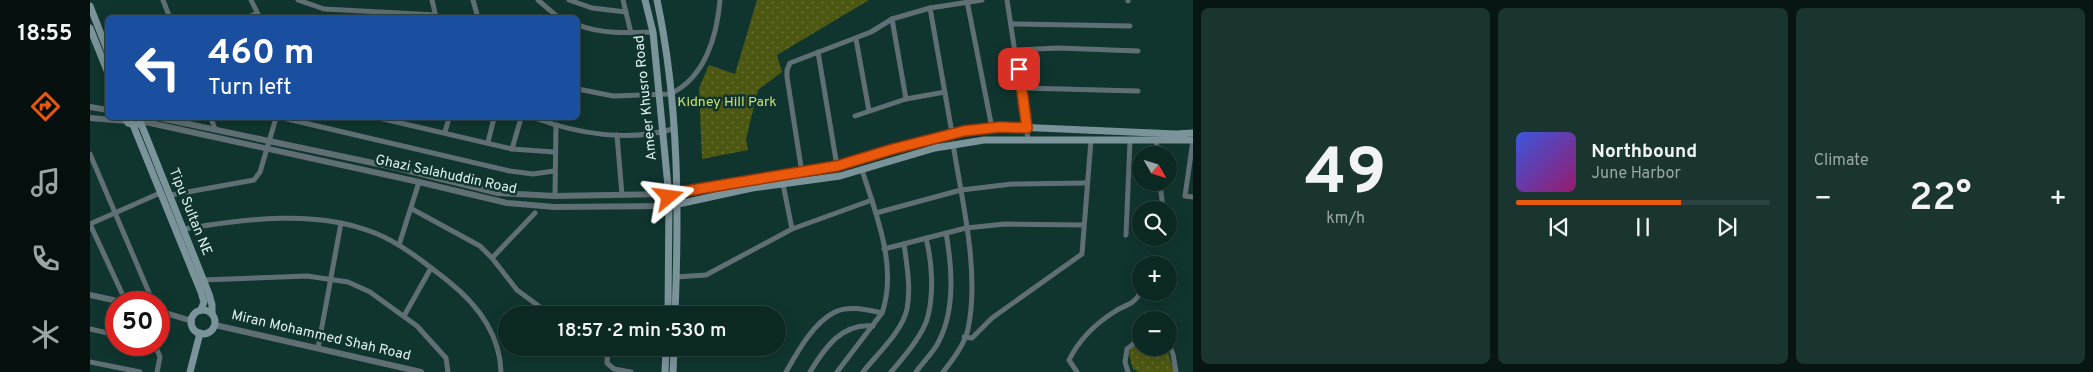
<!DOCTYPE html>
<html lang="en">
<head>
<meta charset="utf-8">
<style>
	body { margin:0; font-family:Overpass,sans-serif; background:#1a3430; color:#f1f3f6; height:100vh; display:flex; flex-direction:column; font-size:19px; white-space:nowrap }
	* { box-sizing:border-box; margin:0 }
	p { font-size:16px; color:#9aa6a6 }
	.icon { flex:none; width:28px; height:28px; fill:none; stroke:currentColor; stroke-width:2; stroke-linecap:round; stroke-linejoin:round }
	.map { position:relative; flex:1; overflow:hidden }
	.side { display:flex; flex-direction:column; gap:8px; padding:8px; background:#071613; width:900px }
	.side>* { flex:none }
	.top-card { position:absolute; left:15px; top:15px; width:475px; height:105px; border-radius:8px; box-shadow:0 2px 12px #0003,0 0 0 1px #2c4441; background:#1a4fa0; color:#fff; overflow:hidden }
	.needle { width:32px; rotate:129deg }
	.fabs { position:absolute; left:1042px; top:146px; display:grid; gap:10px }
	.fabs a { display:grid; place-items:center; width:45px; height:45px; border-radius:50%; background:#0c2823; box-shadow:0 2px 12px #0003,0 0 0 1px #2c4441; font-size:25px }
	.speed { position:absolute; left:15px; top:291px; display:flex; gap:10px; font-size:25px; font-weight:700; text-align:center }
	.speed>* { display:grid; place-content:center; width:65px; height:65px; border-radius:50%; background:#0c2823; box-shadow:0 2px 12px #0003,0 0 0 1px #2c4441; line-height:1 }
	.speed .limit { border:8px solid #d22; background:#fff; color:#111 }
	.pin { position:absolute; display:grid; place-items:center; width:42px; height:42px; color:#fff; margin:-21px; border-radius:10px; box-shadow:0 2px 8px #0006 }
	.me { position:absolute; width:55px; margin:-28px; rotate:74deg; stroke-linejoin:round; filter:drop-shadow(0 0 4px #0008) }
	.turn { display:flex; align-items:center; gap:18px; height:105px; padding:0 20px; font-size:22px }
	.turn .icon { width:65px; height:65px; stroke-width:2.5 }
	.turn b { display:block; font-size:35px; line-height:42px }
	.big { font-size:38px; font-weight:600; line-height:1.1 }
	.side .widget { flex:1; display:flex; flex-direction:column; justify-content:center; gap:8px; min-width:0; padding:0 18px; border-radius:8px; background:#1a3430 }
	.side .dial { align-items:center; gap:0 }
	.dial b { font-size:65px; line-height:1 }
	.song { display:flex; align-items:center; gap:15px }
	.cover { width:60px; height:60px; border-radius:8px; background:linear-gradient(135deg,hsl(230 70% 55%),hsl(320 70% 35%)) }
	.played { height:5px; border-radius:2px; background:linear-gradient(90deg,#ea580c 65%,#2c4441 65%) }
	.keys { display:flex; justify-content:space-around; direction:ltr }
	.heat { display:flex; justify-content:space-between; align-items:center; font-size:28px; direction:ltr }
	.side .tiles { flex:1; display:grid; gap:8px; grid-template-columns:repeat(3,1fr) }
	.trip { position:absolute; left:408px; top:306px; width:288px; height:50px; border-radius:25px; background:#0c2823; box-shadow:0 2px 12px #0003,0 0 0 1px #2c4441; font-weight:600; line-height:50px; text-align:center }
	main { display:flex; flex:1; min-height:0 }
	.tabs { display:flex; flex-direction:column; width:90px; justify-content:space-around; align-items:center; background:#05100e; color:#9aa6a6 }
	.tabs .icon { width:35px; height:35px }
	.tabs .selected { color:#ea580c }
	.tabs b { font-size:22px; color:#f1f3f6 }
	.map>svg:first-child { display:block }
	.park { fill:url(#park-dots) }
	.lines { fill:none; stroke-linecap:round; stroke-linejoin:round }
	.minor { stroke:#606f73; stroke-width:5 }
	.tertiary { stroke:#606f73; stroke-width:6 }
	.secondary { stroke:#7b949a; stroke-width:7 }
	.route-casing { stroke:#983908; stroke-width:12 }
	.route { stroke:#ea580c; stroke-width:9 }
	.labels { text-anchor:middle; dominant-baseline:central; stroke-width:5; stroke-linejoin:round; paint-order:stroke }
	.street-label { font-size:14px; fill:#dff2ee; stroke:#10352f }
	.park-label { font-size:14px; fill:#c9e069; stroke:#10352f }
</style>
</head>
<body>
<main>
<nav class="tabs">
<b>18:55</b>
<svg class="icon selected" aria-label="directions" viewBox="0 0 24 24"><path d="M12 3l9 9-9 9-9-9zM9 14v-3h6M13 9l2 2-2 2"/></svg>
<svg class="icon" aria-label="music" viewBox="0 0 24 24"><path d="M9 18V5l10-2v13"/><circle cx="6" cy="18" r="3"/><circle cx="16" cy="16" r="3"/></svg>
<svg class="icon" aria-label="phone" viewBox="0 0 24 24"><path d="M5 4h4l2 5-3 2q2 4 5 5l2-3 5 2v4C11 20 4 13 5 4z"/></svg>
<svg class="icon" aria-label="climate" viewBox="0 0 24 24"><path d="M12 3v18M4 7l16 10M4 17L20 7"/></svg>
</nav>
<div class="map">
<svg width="1103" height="372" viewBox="0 0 1103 372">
	<defs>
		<pattern id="park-dots" width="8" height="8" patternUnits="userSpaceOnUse" patternTransform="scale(1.25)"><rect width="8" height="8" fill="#4c5712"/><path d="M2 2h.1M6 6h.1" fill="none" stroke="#657035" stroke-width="1.8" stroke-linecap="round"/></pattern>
	</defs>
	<rect width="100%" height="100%" fill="#10352f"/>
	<g class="park">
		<path d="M667,0H779L687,55L692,72L668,90L656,139L658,150L612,159L609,88L619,65L645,74Z"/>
		<path d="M1051,342V348H1077L1084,372H1049L1043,369L1039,354L1041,349Z"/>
	</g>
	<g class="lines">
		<g class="minor">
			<path d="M73,0L80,18"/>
			<path d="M161,0L170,18"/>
			<path d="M208,0L234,9L346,15"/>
			<path d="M342,0L346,17"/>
			<path d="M383,0L388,18"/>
			<path d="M448,0L469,18"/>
			<path d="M479,0L502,8L536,12"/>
			<path d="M533,0L541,33"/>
			<path d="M917,0L938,139"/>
			<path d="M1038,0V1"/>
			<path d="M877,1L902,128"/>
			<path d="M840,8L862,133"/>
			<path d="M157,18L167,13"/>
			<path d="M802,19L816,99"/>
			<path d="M921,24L1040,26"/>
			<path d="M488,25C511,34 537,33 563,32"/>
			<path d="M766,39L779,111"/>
			<path d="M926,50L968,48L1048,51"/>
			<path d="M728,52L747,166"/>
			<path d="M932,88L1048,91"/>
			<path d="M488,89L523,96L580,94C615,78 627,36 630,0"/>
			<path d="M765,116L816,99L855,92"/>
			<path d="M121,118L125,129"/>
			<path d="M193,118L420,171L443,174L464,171"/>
			<path d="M289,118L422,149L464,152"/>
			<path d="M445,118C488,134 538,142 583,129"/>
			<path d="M355,132L359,118"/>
			<path d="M527,135L532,195"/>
			<path d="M1066,140L1068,155"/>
			<path d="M1103,140L1095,196L1103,197"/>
			<path d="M398,142L404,118"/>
			<path d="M422,149L431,118"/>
			<path d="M0,154L63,302"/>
			<path d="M712,173L697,77V70L700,63L781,32L802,19L840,8L892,0"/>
			<path d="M1070,182L1073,210"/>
			<path d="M693,184L702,229"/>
			<path d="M81,195L164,180L170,172L186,118"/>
			<path d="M465,196L466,125"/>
			<path d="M322,209L390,246L402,258L427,290L461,315"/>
			<path d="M786,213L871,190L922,184L997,183"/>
			<path d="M0,224L36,302"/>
			<path d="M0,224L70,193"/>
			<path d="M94,229C155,219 226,209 285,233C312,244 335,263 358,281C387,304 410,333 411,372"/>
			<path d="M1036,235L1040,141"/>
			<path d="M309,245L329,182"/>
			<path d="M794,249L876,228L915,224L994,225"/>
			<path d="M402,258L445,213"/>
			<path d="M1049,273L1051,278"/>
			<path d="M586,277L616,275L702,229L782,200"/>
			<path d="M112,280L217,276L258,282L280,292L327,326L356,358L358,372"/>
			<path d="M314,316L341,268"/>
			<path d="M0,329L26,335"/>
			<path d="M874,337L882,338L902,318L992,254L1001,140"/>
			<path d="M65,345L70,357L67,372"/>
			<path d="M1079,345L1083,354L1086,372"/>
			<path d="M228,348L251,223"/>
			<path d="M518,348L517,363L524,369L541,372"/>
			<path d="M0,362L50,372"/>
			<path d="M696,372C708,351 723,323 745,312C759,305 778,310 792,313"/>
			<path d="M720,372C735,347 752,323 783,326"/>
			<path d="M747,372L792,313C808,267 786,214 772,170"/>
			<path d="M773,372C787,354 812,332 817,309C821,288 817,266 814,244"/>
			<path d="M801,372C813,358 834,334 838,316C844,292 842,262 836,238"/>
			<path d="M826,372C833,362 844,352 849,341C865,310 862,266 856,233"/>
			<path d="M853,372C862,361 875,344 878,329C890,272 872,201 863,144"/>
			<path d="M987,372L979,360C989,340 1005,324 1024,312C1037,303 1042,307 1051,292"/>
			<path d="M1038,372L1035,362L1037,349L1051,338"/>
		</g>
		<g class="tertiary">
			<path d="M0,107L18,110"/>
			<path d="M0,118L36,121"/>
			<path d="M70,118L307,168L408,193L465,196L578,194"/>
			<path d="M51,121L329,182L417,203L464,207L579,206"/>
			<path d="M0,295L32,302"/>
			<path d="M69,311L102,321"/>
			<path d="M125,325L331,372"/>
		</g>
		<g class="secondary">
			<path d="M555,0L563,32L579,197L578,315"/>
			<path d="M567,0C589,103 589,211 585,315"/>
			<path d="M0,6L18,52"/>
			<path d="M0,28L18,73"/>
			<path d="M35,118L38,123L46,125"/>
			<path d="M50,121L119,294L122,305V313"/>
			<path d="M43,125L111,292L114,302L111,310"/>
			<path d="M578,194L747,166L803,149L887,129L924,127L1086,134L1103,133"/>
			<path d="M579,206L662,188L750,176L845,148L894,140H1103"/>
			<circle cx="113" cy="322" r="12"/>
			<path d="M100,372L110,333"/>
			<path d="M575,372L576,348"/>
			<path d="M583,372L584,348"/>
		</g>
	</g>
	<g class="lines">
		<g class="route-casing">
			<path id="route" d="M579,197L578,194L747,166L803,149L874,131L910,127L937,128L929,69"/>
		</g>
		<use href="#route" class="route"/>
	</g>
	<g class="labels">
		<g class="street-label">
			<text transform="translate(556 98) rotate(-96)">Ameer Khusro Road</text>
			<text transform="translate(356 175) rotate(12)">Ghazi Salahuddin Road</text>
			<text transform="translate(100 212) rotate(68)">Tipu Sultan NE</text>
			<text transform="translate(231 336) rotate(13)">Miran Mohammed Shah Road</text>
		</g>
		<g class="park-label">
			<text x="637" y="102">Kidney Hill Park</text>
		</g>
	</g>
</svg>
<div class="fabs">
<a><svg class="needle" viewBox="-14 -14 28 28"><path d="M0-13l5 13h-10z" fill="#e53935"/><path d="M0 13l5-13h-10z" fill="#9aa6a6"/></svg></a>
<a><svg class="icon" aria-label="search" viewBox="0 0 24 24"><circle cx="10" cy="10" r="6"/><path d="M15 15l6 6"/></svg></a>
<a>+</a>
<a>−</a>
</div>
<div class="speed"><div class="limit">50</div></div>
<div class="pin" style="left:929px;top:69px;background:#d93025"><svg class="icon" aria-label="arrive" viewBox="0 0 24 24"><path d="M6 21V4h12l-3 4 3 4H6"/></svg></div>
<svg class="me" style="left:579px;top:197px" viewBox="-20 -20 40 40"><path d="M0-17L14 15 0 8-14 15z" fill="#ea580c" stroke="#fff" stroke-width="4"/></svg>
<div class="trip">18:57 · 2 min · 530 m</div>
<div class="top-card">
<div class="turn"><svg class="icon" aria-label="left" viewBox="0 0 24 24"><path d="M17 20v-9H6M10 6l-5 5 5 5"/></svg><div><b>460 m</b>Turn left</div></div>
</div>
</div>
<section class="side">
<div class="tiles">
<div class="widget dial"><b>49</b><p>km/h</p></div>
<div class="widget">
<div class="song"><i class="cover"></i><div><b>Northbound</b><p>June Harbor</p></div></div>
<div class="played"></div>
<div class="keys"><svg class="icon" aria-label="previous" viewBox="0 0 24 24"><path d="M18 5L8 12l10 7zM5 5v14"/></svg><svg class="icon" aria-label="pause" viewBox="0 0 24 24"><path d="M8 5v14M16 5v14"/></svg><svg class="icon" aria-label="next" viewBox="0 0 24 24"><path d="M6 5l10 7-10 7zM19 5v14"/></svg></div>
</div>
<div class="widget"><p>Climate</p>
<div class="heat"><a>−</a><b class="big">22°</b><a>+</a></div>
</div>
</div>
</section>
</main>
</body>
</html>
